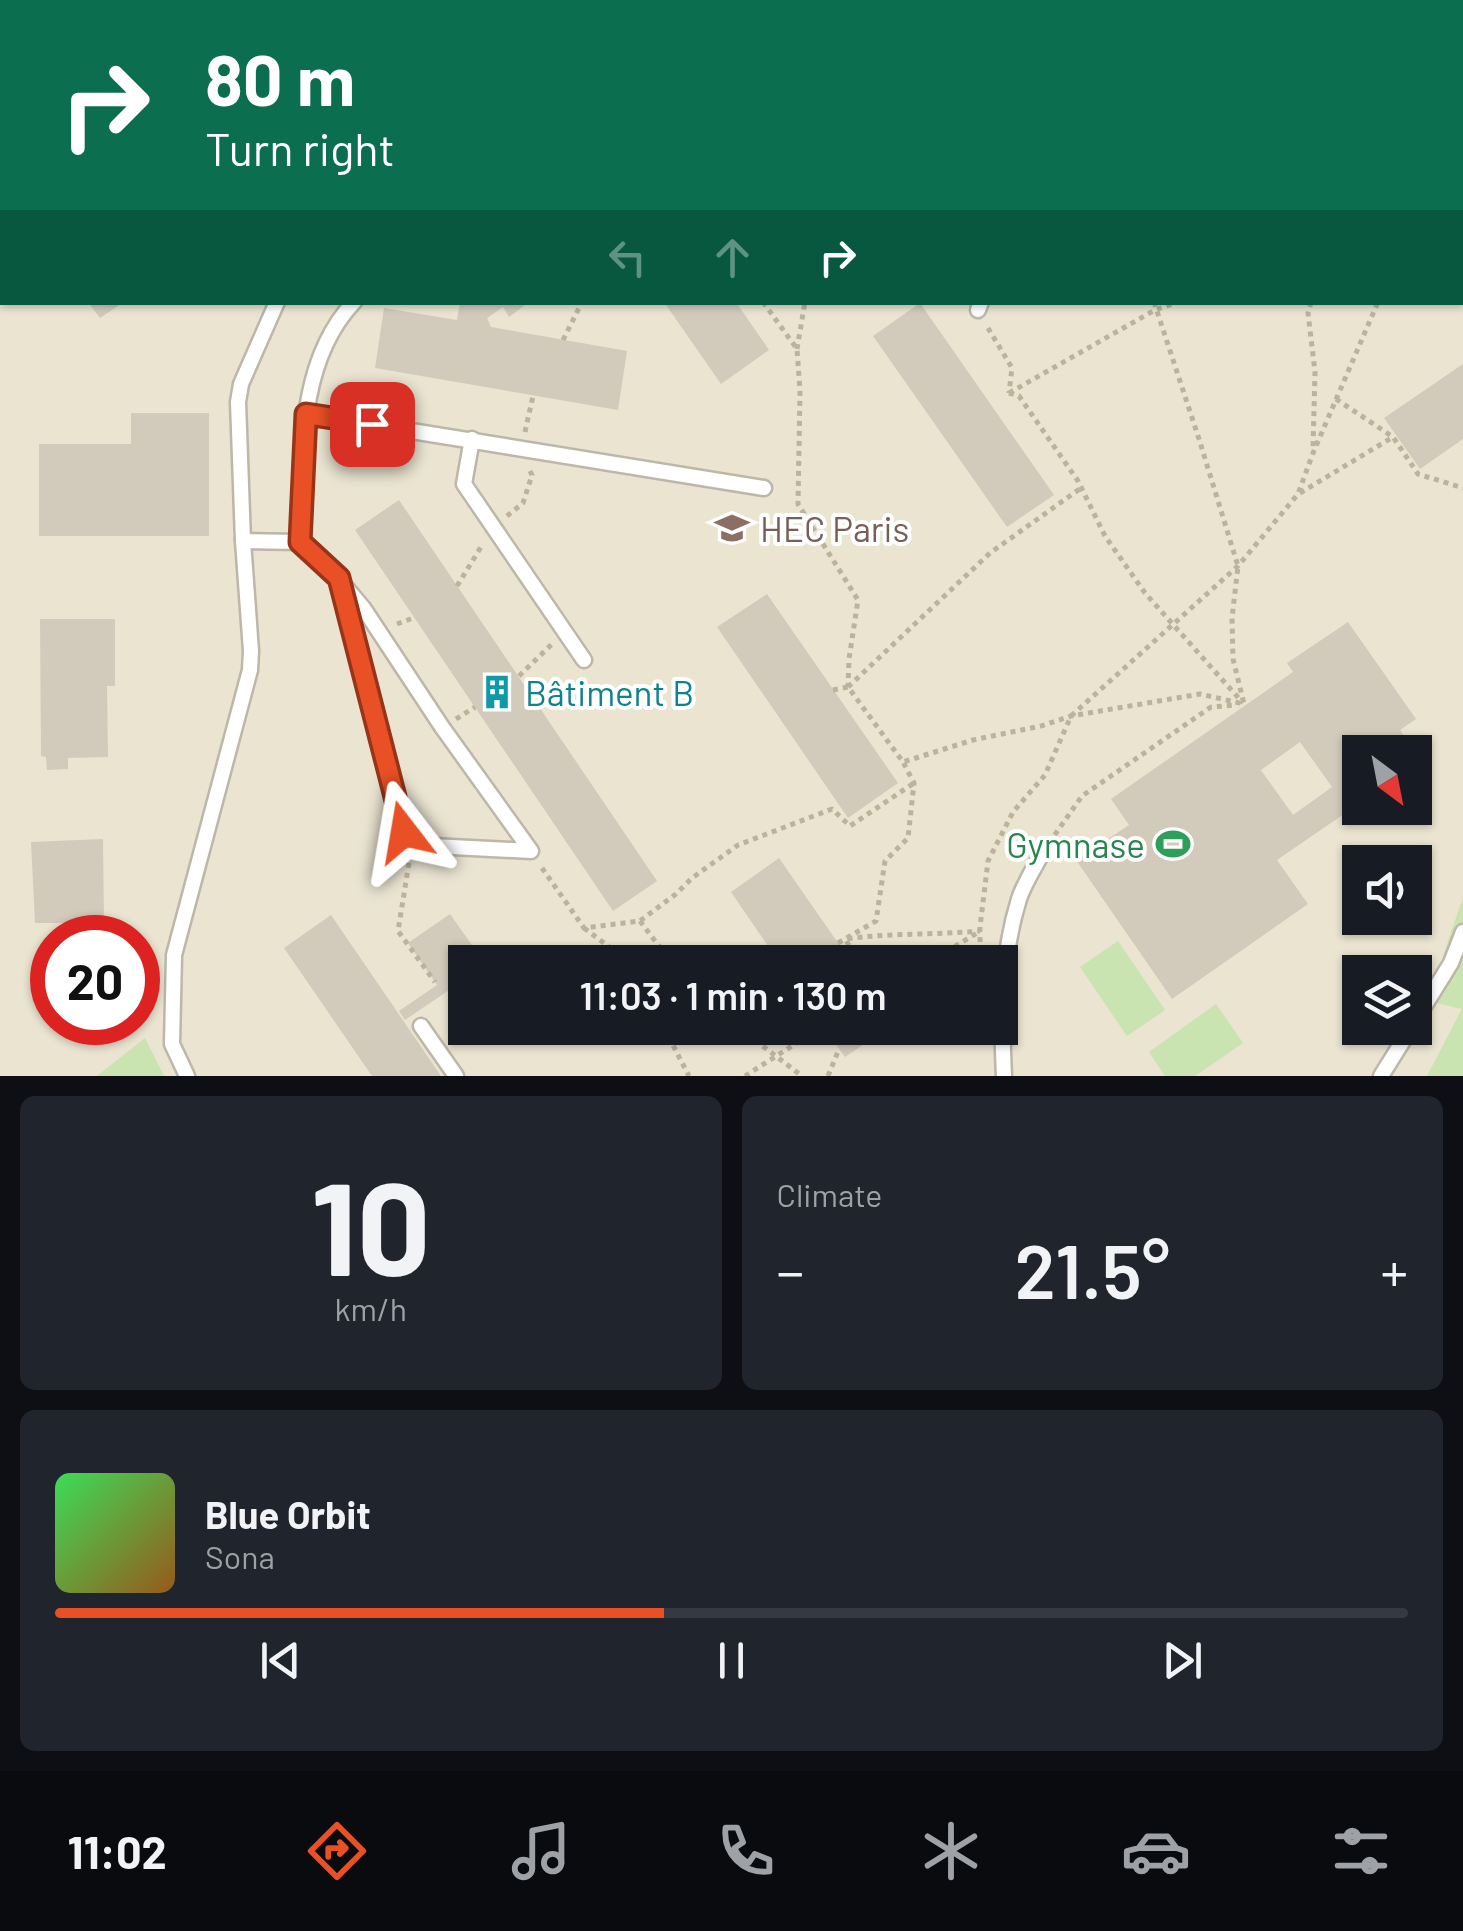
<!DOCTYPE html>
<html lang="en">
<head>
<meta charset="utf-8">
<style>
	body { margin:0; font-family:Barlow,sans-serif; background:#20242c; color:#f1f3f6; height:100vh; display:flex; flex-direction:column; font-size:38px; white-space:nowrap }
	* { box-sizing:border-box; margin:0 }
	p { font-size:32px; color:#9ea1a6 }
	.icon { flex:none; width:55px; height:55px; fill:none; stroke:currentColor; stroke-width:2; stroke-linecap:round; stroke-linejoin:round }
	.map { position:relative; height:1076px; overflow:hidden }
	.details { display:flex; flex-direction:column; gap:20px; padding:20px; background:#0d0f14; flex:1 }
	.details>* { flex:none }
	.top-card { position:absolute; left:0px; top:0px; width:1465px; height:305px; box-shadow:0 2px 8px #0004; background:#0b6e4f; color:#fff; overflow:hidden }
	.needle { width:65px; rotate:148deg }
	.buttons { position:absolute; left:1342px; top:735px; display:grid; gap:20px }
	.buttons a { display:grid; place-items:center; width:90px; height:90px; border-radius:0px; background:#171b24; box-shadow:0 2px 8px #0004; font-size:50px }
	.speed { position:absolute; left:30px; top:915px; display:flex; gap:20px; font-size:50px; font-weight:700; text-align:center }
	.speed>* { display:grid; place-content:center; width:130px; height:130px; border-radius:50%; background:#171b24; box-shadow:0 2px 8px #0004; line-height:1 }
	.speed .limit { border:15px solid #d22; background:#fff; color:#111 }
	.pin { position:absolute; display:grid; place-items:center; width:85px; height:85px; color:#fff; margin:-42px; border-radius:20px; box-shadow:0 5px 15px #0006 }
	.me { position:absolute; width:110px; margin:-55px; rotate:346deg; stroke-linejoin:round; filter:drop-shadow(0 0 8px #0008) }
	.turn { display:flex; align-items:center; gap:35px; height:210px; padding:0 40px; font-size:45px }
	.turn .icon { width:130px; height:130px; stroke-width:2.5 }
	.turn b { display:block; font-size:70px; line-height:85px }
	.lanes { display:flex; align-items:center; height:95px; padding:0 40px; background:#0003; justify-content:center; gap:50px; direction:ltr }
	.lanes .off { opacity:.35 }
	.big { font-size:75px; font-weight:600; line-height:1.1 }
	.details .tile { flex:1; display:flex; flex-direction:column; justify-content:center; gap:15px; min-width:0; padding:0 35px; border-radius:15px; background:#20242c }
	.details .dial { align-items:center; gap:0 }
	.dial b { font-size:130px; line-height:1 }
	.song { display:flex; align-items:center; gap:30px }
	.cover { width:120px; height:120px; border-radius:15px; background:linear-gradient(135deg,hsl(130 70% 55%),hsl(30 70% 35%)) }
	.played { height:10px; border-radius:5px; background:linear-gradient(90deg,#ea5025 45%,#363941 45%) }
	.keys { display:flex; justify-content:space-around; direction:ltr }
	.heat { display:flex; justify-content:space-between; align-items:center; font-size:55px; direction:ltr }
	.details .tiles { flex:1; display:grid; gap:20px; grid-template-columns:1fr 1fr }
	.tile:last-child { grid-column:span 2 }
	.trip { position:absolute; left:448px; top:945px; width:570px; height:100px; border-radius:0px; background:#171b24; box-shadow:0 2px 8px #0004; font-weight:600; line-height:100px; text-align:center }
	.dock { display:flex; height:160px; justify-content:space-around; align-items:center; background:#090b0e; color:#9ea1a6 }
	.dock .icon { width:70px; height:70px }
	.dock .on { color:#ea5025 }
	.dock b { font-size:45px; color:#f1f3f6 }
	.map>svg:first-child { display:block }
	.education { fill:#eae4d1; fill-rule:evenodd }
	.green { fill:#c9e3b1 }
	.building { fill:#d2cbbc; fill-rule:evenodd }
	.lines { fill:none; stroke-linecap:round; stroke-linejoin:round }
	.lane-casing { stroke:#bcb7a9; stroke-width:19 }
	.path { stroke:#bdb39c; stroke-width:5; stroke-dasharray:5 5; stroke-linecap:butt }
	.lane { stroke:#fff; stroke-width:14 }
	.route-casing { stroke:#983418; stroke-width:25 }
	.route { stroke:#ea5025; stroke-width:18 }
	.labels { text-anchor:middle; dominant-baseline:central; stroke-width:8; stroke-linejoin:round; paint-order:stroke }
	.education-label { font-size:35px; fill:#785e54; stroke:#fff; text-anchor:start }
	.culture-label { font-size:35px; fill:#0d838f; stroke:#fff; text-anchor:start }
	.leisure-label { font-size:35px; fill:#27864d; stroke:#fff; text-anchor:end }
</style>
</head>
<body>
<div class="map">
<svg width="1463" height="1076" viewBox="0 0 1463 1076">
	<rect width="100%" height="100%" fill="#f2efe6"/>
	<path class="education" d="M0,0H1463V1076H0ZM2,2H1462V302H2ZM1360,752H1415V808H1360ZM1360,862H1415V918H1360ZM52,938H138V1022H52ZM465,962H1000V1028H465ZM1360,972H1415V1028H1360Z"/>
	<g class="green">
		<path d="M1463,897V1076H1427L1462,1009L1428,1001Z"/>
		<path d="M1118,941L1165,1010L1127,1036L1080,967Z"/>
		<path d="M1216,1004L1243,1043L1195,1076H1165L1149,1052Z"/>
		<path d="M145,1038L164,1076H97Z"/>
	</g>
	<g class="building">
		<path d="M88,302H124L100,318Z"/>
		<path d="M460,302H529L509,317L503,307L487,318L491,327L627,351L618,410L375,368L384,308L457,320Z"/>
		<path d="M664,302H736L769,350L721,384Z"/>
		<path d="M920,303L1054,495L1007,527L873,336Z"/>
		<path d="M1463,364V439L1420,469L1384,418Z"/>
		<path d="M131,413H209V536H39V444H131Z"/>
		<path d="M399,500L657,881L613,911L355,530Z"/>
		<path d="M767,594L898,783L848,818L717,627Z"/>
		<path d="M40,619H115V686H107L108,757L68,758V769L47,770L46,757L41,756Z"/>
		<path d="M1348,622L1416,719L1400,730L1415,752H1360V803L1277,860L1308,904L1172,999L1076,860L1129,825L1111,799L1293,672L1287,663ZM1300,742L1332,787L1293,815L1261,770Z"/>
		<path d="M103,839L104,923H35L31,842Z"/>
		<path d="M779,858L838,943L851,962H779L731,892Z"/>
		<path d="M450,914L484,962H465V993L458,984L405,1020L399,1011L437,985L408,943Z"/>
		<path d="M331,915L441,1076H372L284,948Z"/>
		<path d="M824,1028H888L845,1057Z"/>
	</g>
	<g class="lines">
		<g class="lane-casing">
			<g id="lane">
				<path d="M886,0L887,2"/>
				<path d="M1067,0L1068,2"/>
				<path d="M640,2L644,0"/>
				<path d="M780,2L784,0"/>
				<path d="M978,310L981,302"/>
				<path d="M306,414L764,488"/>
				<path d="M472,439L464,484L584,660"/>
				<path d="M243,541L238,402L241,384L277,302"/>
				<path d="M300,542L339,579L364,609L442,727L531,851L413,845L404,832L339,579"/>
				<path d="M1415,1021L1451,963L1463,932"/>
				<path d="M421,1026L456,1076"/>
				<path d="M187,1076L172,1044L174,955L250,670L251,651L243,541L300,542C303,463 295,364 354,302"/>
				<path d="M1004,1076C1001,1016 1001,957 1019,899C1024,884 1033,870 1040,857"/>
				<path d="M1381,1076L1411,1028"/>
			</g>
		</g>
		<g class="path">
			<path d="M479,2V0"/>
			<path d="M1014,2L1017,0"/>
			<path d="M1128,2L1129,0"/>
			<path d="M1371,2L1372,0"/>
			<path d="M1462,131L1463,130"/>
			<path d="M763,302L797,349L800,391L798,504L858,600L849,659L848,687"/>
			<path d="M1154,302L1199,439L1238,566L1232,618L1233,659L1244,704"/>
			<path d="M1311,302L1308,313L1315,372L1313,449"/>
			<path d="M988,328L1012,368L1009,393"/>
			<path d="M563,340L582,302"/>
			<path d="M797,349L805,302"/>
			<path d="M1009,393L1019,396L1078,481L1105,536L1145,593L1243,703"/>
			<path d="M1009,393L1155,310L1178,302"/>
			<path d="M1336,399L1393,437"/>
			<path d="M525,432L533,396"/>
			<path d="M1300,493L1393,437L1418,474L1463,488"/>
			<path d="M507,516L523,503L532,475L530,471"/>
			<path d="M457,586L481,547"/>
			<path d="M397,624L413,618"/>
			<path d="M519,676L552,644"/>
			<path d="M848,687L990,553L1081,488"/>
			<path d="M833,690L848,687L903,762L973,740L1041,726L1071,716L1200,694L1244,704"/>
			<path d="M456,719L475,707"/>
			<path d="M1049,843L1082,796L1211,707L1236,705"/>
			<path d="M409,863L398,931L435,982"/>
			<path d="M542,868L584,928L640,921L676,894L692,878L738,845L832,809L850,826L914,783"/>
			<path d="M640,921L671,962"/>
			<path d="M584,928L629,962"/>
			<path d="M838,943L876,921L885,861L908,838L914,783L903,762"/>
			<path d="M860,962L845,939C890,933 935,935 980,931"/>
			<path d="M929,962L977,933"/>
			<path d="M980,962V927L988,861L1013,812L1045,775L1071,716L1238,566L1298,494L1313,453L1378,302"/>
			<path d="M664,1028L689,1076"/>
			<path d="M739,1028L802,1076"/>
			<path d="M745,1076L820,1028"/>
			<path d="M828,1076L839,1049"/>
		</g>
		<use href="#lane" class="lane"/>
	</g>
	<g class="lines">
		<g class="route-casing">
			<path id="route" d="M372,424L306,414L300,542L339,578L404,832"/>
		</g>
		<use href="#route" class="route"/>
	</g>
	<defs>
		<g id="university-bare" transform="scale(2.7)"><path d="M0-5L7-2L0 1L-7-2ZM-4 1L0 2.5L4 1V4Q0 6-4 4Z" fill="#8d6e63" stroke="#fff" stroke-width="2.5" paint-order="stroke"/></g>
		<g id="building-bare" transform="scale(2.7)"><path d="M-4-6H4V6H1V3H-1V6H-4ZM-2.5-4.3h1.7v1.8h-1.7ZM.8-4.3h1.7v1.8H.8ZM-2.5-1h1.7V.8h-1.7ZM.8-1h1.7V.8H.8Z" fill="#0f9aa8" stroke="#fff" stroke-width="2.5" paint-order="stroke"/></g>
		<g id="stadium-bare" transform="scale(2.7)"><path d="M0-5a6.5 5 0 1 0 0 10a6.5 5 0 1 0 0-10ZM-3.5-1.8h7v3.6h-7Z" fill="#2e9e5b" stroke="#fff" stroke-width="2.5" paint-order="stroke"/></g>
	</defs>
	<g fill-rule="evenodd">
		<use href="#university-bare" x="732" y="528"/>
		<use href="#building-bare" x="497" y="692"/>
		<use href="#stadium-bare" x="1173" y="844"/>
	</g>
	<g class="labels">
		<g class="education-label">
			<text x="760" y="528">HEC Paris</text>
		</g>
		<g class="culture-label">
			<text x="525" y="692">Bâtiment B</text>
		</g>
		<g class="leisure-label">
			<text x="1145" y="844">Gymnase</text>
		</g>
	</g>
</svg>
<div class="buttons">
<a><svg class="needle" viewBox="-14 -14 28 28"><path d="M0-13l5 13h-10z" fill="#e53935"/><path d="M0 13l5-13h-10z" fill="#9ea1a6"/></svg></a>
<a><svg class="icon" aria-label="sound" viewBox="0 0 24 24"><path d="M4 9h4l5-4v14l-5-4H4zM17 9q2 3 0 6"/></svg></a>
<a><svg class="icon" aria-label="layers" viewBox="0 0 24 24"><path d="M12 4l9 5-9 5-9-5zM3 14l9 5 9-5"/></svg></a>
</div>
<div class="speed"><div class="limit">20</div></div>
<div class="pin" style="left:372px;top:424px;background:#d93025"><svg class="icon" aria-label="arrive" viewBox="0 0 24 24"><path d="M6 21V4h12l-3 4 3 4H6"/></svg></div>
<svg class="me" style="left:404px;top:832px" viewBox="-20 -20 40 40"><path d="M0-17L14 15 0 8-14 15z" fill="#ea5025" stroke="#fff" stroke-width="4"/></svg>
<div class="trip">11:03 · 1 min · 130 m</div>
<div class="top-card">
<div class="turn"><svg class="icon" aria-label="right" viewBox="0 0 24 24"><path d="M7 20v-9h11M14 6l5 5-5 5"/></svg><div><b>80 m</b>Turn right</div></div>
<div class="lanes"><svg class="icon off" aria-label="left" viewBox="0 0 24 24"><path d="M17 20v-9H6M10 6l-5 5 5 5"/></svg><svg class="icon off" aria-label="ahead" viewBox="0 0 24 24"><path d="M12 20V5M6 11l6-6 6 6"/></svg><svg class="icon" aria-label="right" viewBox="0 0 24 24"><path d="M7 20v-9h11M14 6l5 5-5 5"/></svg></div>
</div>
</div>
<section class="details">
<div class="tiles">
<div class="tile dial"><b>10</b><p>km/h</p></div>
<div class="tile"><p>Climate</p>
<div class="heat"><a>−</a><b class="big">21.5°</b><a>+</a></div>
</div>
<div class="tile">
<div class="song"><i class="cover"></i><div><b>Blue Orbit</b><p>Sona</p></div></div>
<div class="played"></div>
<div class="keys"><svg class="icon" aria-label="previous" viewBox="0 0 24 24"><path d="M18 5L8 12l10 7zM5 5v14"/></svg><svg class="icon" aria-label="pause" viewBox="0 0 24 24"><path d="M8 5v14M16 5v14"/></svg><svg class="icon" aria-label="next" viewBox="0 0 24 24"><path d="M6 5l10 7-10 7zM19 5v14"/></svg></div>
</div>
</div>
</section>
<nav class="dock">
<b>11:02</b>
<svg class="icon on" aria-label="directions" viewBox="0 0 24 24"><path d="M12 3l9 9-9 9-9-9zM9 14v-3h6M13 9l2 2-2 2"/></svg>
<svg class="icon" aria-label="music" viewBox="0 0 24 24"><path d="M9 18V5l10-2v13"/><circle cx="6" cy="18" r="3"/><circle cx="16" cy="16" r="3"/></svg>
<svg class="icon" aria-label="phone" viewBox="0 0 24 24"><path d="M5 4h4l2 5-3 2q2 4 5 5l2-3 5 2v4C11 20 4 13 5 4z"/></svg>
<svg class="icon" aria-label="climate" viewBox="0 0 24 24"><path d="M12 3v18M4 7l16 10M4 17L20 7"/></svg>
<svg class="icon" aria-label="car" viewBox="0 0 24 24"><path d="M5 17H2v-5l4-1 3-4h7l3 4 3 1v5h-3M9 17h6M6 11h13"/><circle cx="7" cy="17" r="2"/><circle cx="17" cy="17" r="2"/></svg>
<svg class="icon" aria-label="filters" viewBox="0 0 24 24"><path d="M4 7h16M4 17h16"/><circle cx="9" cy="7" r="2"/><circle cx="15" cy="17" r="2"/></svg>
</nav>
</body>
</html>
